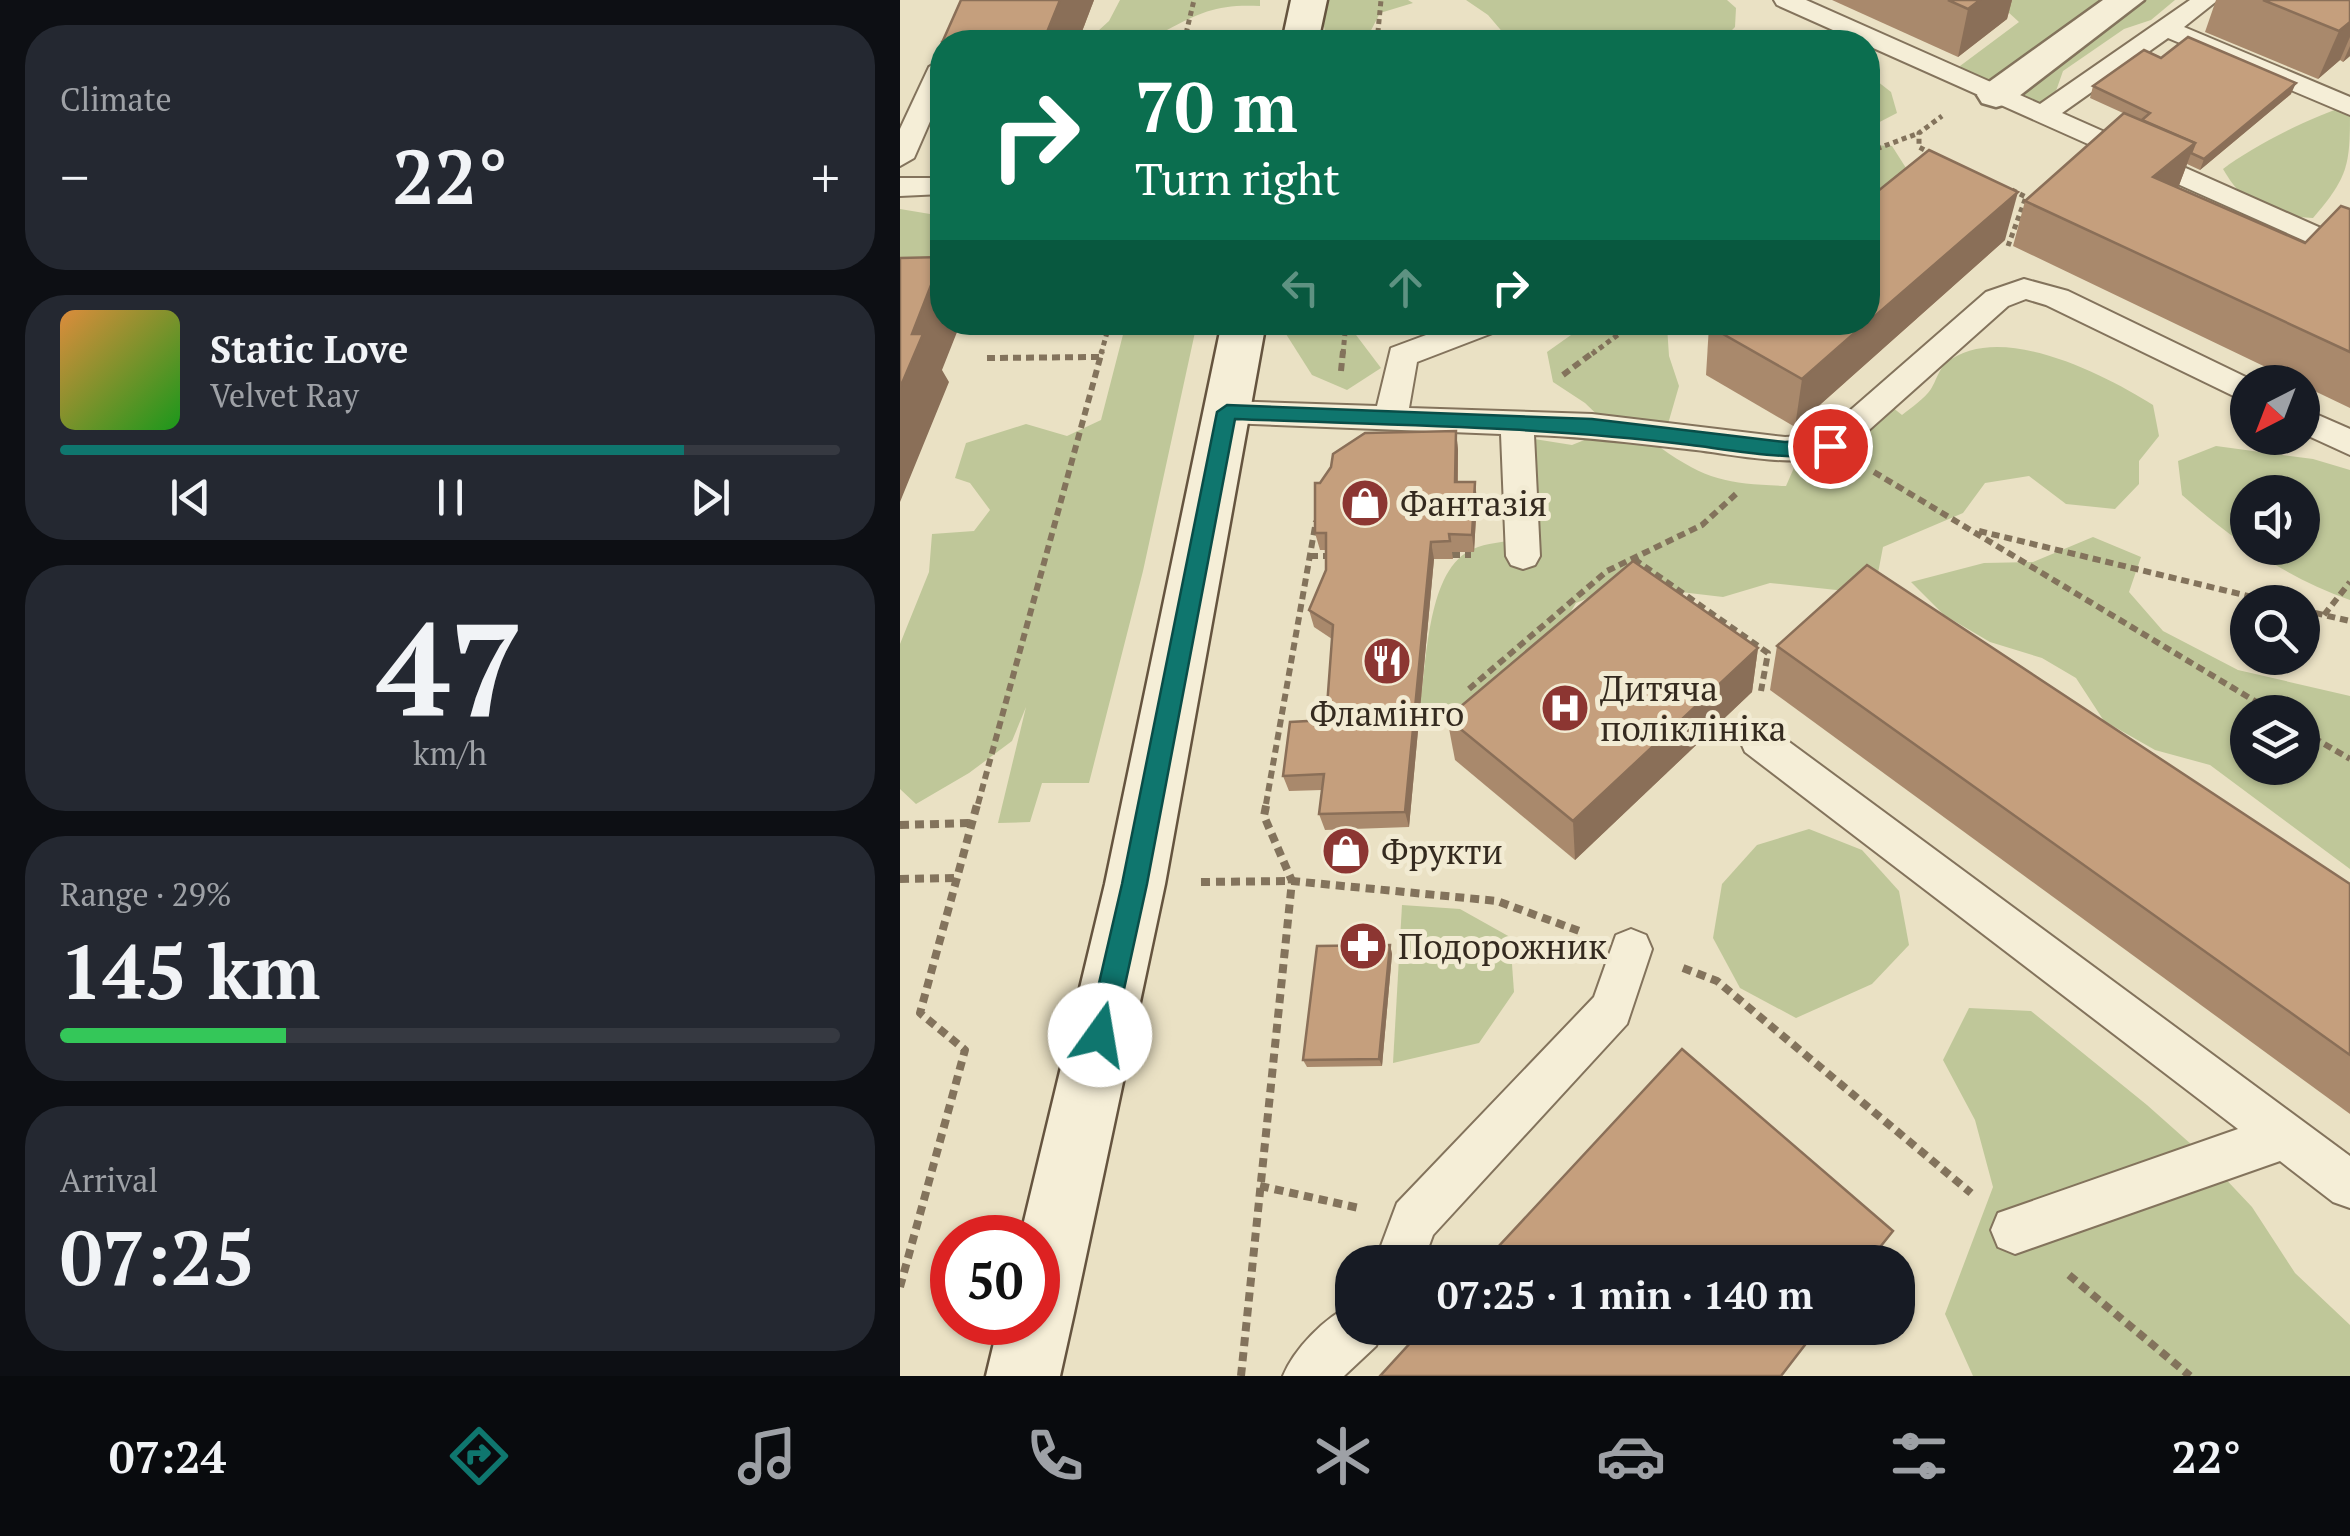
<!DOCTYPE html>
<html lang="en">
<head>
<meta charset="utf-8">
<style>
	body { margin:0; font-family:"PT Serif",serif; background:#242831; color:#f1f3f6; height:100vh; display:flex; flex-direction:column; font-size:38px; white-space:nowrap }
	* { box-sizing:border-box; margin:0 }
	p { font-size:32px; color:#9ea1a6 }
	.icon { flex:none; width:55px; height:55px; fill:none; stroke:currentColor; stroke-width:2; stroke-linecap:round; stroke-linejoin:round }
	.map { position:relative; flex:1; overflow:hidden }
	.side { display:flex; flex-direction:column; gap:25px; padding:25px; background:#0d0f14; width:900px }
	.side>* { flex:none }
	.hud { position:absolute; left:30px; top:30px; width:950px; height:305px; border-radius:40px; box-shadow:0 2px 8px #0004; background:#0b6e4f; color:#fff; overflow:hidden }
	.needle { width:65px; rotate:222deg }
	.buttons { position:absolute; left:1330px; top:365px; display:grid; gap:20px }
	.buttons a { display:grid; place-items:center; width:90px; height:90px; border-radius:50%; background:#171b24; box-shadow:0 2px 8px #0004; font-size:50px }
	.speed { position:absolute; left:30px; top:1215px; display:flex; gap:20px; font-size:50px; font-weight:700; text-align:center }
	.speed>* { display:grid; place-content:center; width:130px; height:130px; border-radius:50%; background:#171b24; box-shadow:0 2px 8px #0004; line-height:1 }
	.speed .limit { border:15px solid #d22; background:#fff; color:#111 }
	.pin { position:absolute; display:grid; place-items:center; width:85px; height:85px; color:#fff; margin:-42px; border:5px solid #fff; border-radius:50%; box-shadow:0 2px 10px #0007 }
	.me { position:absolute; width:110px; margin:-55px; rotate:13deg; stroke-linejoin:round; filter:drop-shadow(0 0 8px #0008) }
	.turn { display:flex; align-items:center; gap:35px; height:210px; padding:0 40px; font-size:45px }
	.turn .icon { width:130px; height:130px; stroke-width:2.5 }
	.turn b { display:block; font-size:70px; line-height:85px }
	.lanes { display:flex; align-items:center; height:95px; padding:0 40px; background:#0003; justify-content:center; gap:50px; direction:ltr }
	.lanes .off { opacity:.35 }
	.big { font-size:75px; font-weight:800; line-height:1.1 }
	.side .tile { flex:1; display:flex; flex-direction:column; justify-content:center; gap:15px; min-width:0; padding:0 35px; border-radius:40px; background:#242831 }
	.side .dial { align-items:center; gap:0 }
	.dial b { font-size:130px; line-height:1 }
	.song { display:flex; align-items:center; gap:30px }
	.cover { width:120px; height:120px; border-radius:15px; background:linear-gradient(135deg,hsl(30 70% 55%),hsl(120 70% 35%)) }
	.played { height:10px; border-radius:5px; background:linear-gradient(90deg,#0f766e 80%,#363941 80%) }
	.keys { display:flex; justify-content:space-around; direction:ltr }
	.heat { display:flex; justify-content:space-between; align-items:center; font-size:55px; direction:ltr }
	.charge { height:15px; border-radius:8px; background:linear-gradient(90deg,#34c759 29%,#363941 0) }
	.trip { position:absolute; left:435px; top:1245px; width:580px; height:100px; border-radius:40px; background:#171b24; box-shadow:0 2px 8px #0004; font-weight:800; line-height:100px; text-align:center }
	.dock { display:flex; height:160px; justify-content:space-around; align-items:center; background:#090b0e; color:#9ea1a6 }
	.dock .icon { width:70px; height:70px }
	.dock .on { color:#0f766e }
	.dock b { font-size:45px; color:#f1f3f6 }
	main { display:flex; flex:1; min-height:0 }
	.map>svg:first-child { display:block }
	.green { fill:#bfc799; fill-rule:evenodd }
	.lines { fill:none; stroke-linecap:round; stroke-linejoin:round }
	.lane-casing { stroke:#83735c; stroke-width:4 }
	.street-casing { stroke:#83735c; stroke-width:5 }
	.secondary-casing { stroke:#65543f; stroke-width:5 }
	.path-far2 { stroke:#83735c; stroke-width:5; stroke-dasharray:5 4; stroke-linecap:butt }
	.path-far1 { stroke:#83735c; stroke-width:6; stroke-dasharray:8 5; stroke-linecap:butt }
	.path { stroke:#83735c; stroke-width:8; stroke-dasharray:9 6; stroke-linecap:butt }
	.lane { fill:#f5eed7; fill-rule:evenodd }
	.street { fill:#f5eed7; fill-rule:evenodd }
	.secondary { fill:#f5eed7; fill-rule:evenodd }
	.wall { fill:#a9896c }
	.shaded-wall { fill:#8a6f58 }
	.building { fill:#c59f7d; stroke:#8a6f58; stroke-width:2.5 }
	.route { fill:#0f766e; stroke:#0a4d48; stroke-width:2.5 }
	.labels { text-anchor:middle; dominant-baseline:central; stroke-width:10; stroke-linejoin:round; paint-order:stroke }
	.poi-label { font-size:35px; fill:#342a1f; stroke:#f2ebd3; text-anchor:start }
</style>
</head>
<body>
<main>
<section class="side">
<div class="tile"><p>Climate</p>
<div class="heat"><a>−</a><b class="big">22°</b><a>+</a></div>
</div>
<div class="tile">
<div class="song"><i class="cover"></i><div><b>Static Love</b><p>Velvet Ray</p></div></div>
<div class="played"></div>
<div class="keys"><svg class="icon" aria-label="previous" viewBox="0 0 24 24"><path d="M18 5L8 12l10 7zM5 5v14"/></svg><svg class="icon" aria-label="pause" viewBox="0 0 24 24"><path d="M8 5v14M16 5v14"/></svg><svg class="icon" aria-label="next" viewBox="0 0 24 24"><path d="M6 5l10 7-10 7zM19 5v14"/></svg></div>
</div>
<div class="tile dial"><b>47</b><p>km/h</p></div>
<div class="tile"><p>Range · 29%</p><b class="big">145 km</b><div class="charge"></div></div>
<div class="tile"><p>Arrival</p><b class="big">07:25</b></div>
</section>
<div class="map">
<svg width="1450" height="1376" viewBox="0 0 1450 1376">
	<rect width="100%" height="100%" fill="#eae1c4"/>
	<g class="green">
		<path d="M220,0H360V6C320,4 302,11 267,30L264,42H186L209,21Z"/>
		<path d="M426,0H508L513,3L480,13L465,42H427L422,16Z"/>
		<path d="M566,0H827L836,8L835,27L820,42H611L588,15Z"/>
		<path d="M1095,0H1275L1251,20L1224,29L1163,71L1156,91L1134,107L1073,87L1060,66L1119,22Z"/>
		<path d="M968,74L991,92L997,113L968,128Z"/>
		<path d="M1450,105C1450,164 1450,175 1413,218C1368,214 1347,210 1323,169C1353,146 1414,115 1450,105Z"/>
		<path d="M968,145L992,146L1006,168L996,190L968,223Z"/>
		<path d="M0,209L42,216V275L0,273Z"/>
		<path d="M226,323H297L243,571L189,783H142L130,822L98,823L126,707L112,741L69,773L16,804L0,789V644L29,572L32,534L74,531L90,510L70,483L55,478L66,443L126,424L167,436L201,420Z"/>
		<path d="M447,323L481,368L447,390L412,375L379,323Z"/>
		<path d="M688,323H777L767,326L769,356L779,386L761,448C807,481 830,484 886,486L900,454L924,439L946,411L972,391L1002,415C1012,407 1024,399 1031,389C1036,381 1039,369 1046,363C1099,320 1204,374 1253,405L1259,436L1239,461V484L1215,509L1166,504L1129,476L1085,483L1063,513L983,547L974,594L870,583L823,597L721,585L676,603L632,678L584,717L530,712L520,705C527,662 527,568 573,549C586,543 604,542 619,539L641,507L629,470L628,438L672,445L712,429L685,403L653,382L647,352Z"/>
		<path d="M1316,446L1413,459L1450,470V600C1385,577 1333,540 1282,495L1278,461ZM1348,492H1402V548H1348Z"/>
		<path d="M1193,537L1241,557L1229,592L1263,631L1338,670L1450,696V869L1310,765L1255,750L1204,721L1176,678L1142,658L1090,642L1044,615L1011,582L1084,563L1133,562ZM1348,712H1402V768H1348Z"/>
		<path d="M909,829L962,850L999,891L1009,945L972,984L896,1018L840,988L813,938L822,884L857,845Z"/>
		<path d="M502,905L560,909L610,937L614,992L579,1043L493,1063Z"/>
		<path d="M1069,1008L1131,1011L1247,1105L1301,1153L1352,1207L1395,1273L1450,1325V1376H1073L1045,1314L1093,1187L1075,1120L1043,1060Z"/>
	</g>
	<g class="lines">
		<g class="lane-casing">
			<g id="lane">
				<path d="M874,0H906L1140,104L1290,0H1318L1284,27L1450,97V115L1268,38L1162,113L1450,241V261L877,5Z"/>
				<path d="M42,59V94L14,158L0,166V129L29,67Z"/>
				<path d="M0,178H42V194L0,196Z"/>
				<path d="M1124,279L1168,291L1356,382H1348V403L1146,305L1126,299L1108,306L942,454C895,468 843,456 796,450C742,444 688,437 634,435L640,556L635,565L623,569L611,565L606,556L601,434L327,423L316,420L311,412L316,404L327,401L477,406L491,348L561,322H607L603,329L517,362L509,408L692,414L885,437L922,435L1086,292Z"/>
				<path d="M1402,408L1450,429V455L1402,433Z"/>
				<path d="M859,725L873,730L1450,1156V1208L1433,1202L1380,1161L1115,1254L1098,1247L1091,1230L1098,1213L1338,1129L845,752L840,741L845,730Z"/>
				<path d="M731,929L746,935L752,949L727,1024L533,1235L523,1262H475L497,1203L694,997L716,935Z"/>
				<path d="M452,1305V1328H483L476,1346L444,1376H383C394,1349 425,1317 452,1305Z"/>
			</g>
		</g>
		<g class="street-casing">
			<path id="street" d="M1203,0H1244L1110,103L1096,107L1082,103L1077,95L1082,87Z"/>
		</g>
		<g class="secondary-casing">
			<g id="secondary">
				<path d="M391,0H427L418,42H382Z"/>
				<path d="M322,322H366L265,884L174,1313L160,1376H86L99,1322H138V1238H120L205,884Z"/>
			</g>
		</g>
		<g class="path-far2">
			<path d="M284,42L294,0"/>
			<path d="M477,42L481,0"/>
			<path d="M968,152L1019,133"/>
			<path d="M1032,154L1019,147V133L1042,116"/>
			<path d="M1108,246L1126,197L1112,190"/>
			<path d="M201,354L210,322"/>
			<path d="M443,354L446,322"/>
			<path d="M692,354L735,322"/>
		</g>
		<g class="path-far1">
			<path d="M87,358L200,357"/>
			<path d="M441,371L443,351"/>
			<path d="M663,375L695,351"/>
			<path d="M974,472L1373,712"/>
			<path d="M1079,531L1373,602"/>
			<path d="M552,555H571"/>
			<path d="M410,556H431"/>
			<path d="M734,559L868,653L861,691"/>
			<path d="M1402,610L1450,621"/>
			<path d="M1424,615L1450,582"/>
			<path d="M569,689L707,571L802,525L836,494"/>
			<path d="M1402,731L1450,759"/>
			<path d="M78,804L202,351"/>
			<path d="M366,804L416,521"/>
		</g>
		<g class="path">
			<path d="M0,825L72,823"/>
			<path d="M0,879L57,878"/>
			<path d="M301,882L392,881L597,901L682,932"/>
			<path d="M783,968L817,981L1071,1193"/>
			<path d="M360,1186L459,1208"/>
			<path d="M1169,1275L1290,1376"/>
			<path d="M0,1287L65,1050L20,1013L78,801"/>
			<path d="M341,1376L392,881L364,816L367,801"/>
		</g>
		<use href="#lane" class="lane"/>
		<use href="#street" class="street"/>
		<use href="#secondary" class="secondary"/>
	</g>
	<g class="wall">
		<path d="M61,0H194L178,42H42V68L37,54Z"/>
		<path d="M932,0H1112L1107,19L1058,57Z"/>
		<path d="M1316,0H1450V56L1443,62L1440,60L1418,79L1305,32Z"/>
		<path d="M1261,58L1391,94L1300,170L1287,164L1278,188L1405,243L1450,208V408L1402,385V382H1397L1113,246L1125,201L1223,113L1190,98L1193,86Z"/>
		<path d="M1105,240L895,427L806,375L809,326Z"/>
		<path d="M556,431L558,450V482L577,500L574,552H552L553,559H534L509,827L425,830L419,814L422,790L389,791L383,776L426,720L432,639L414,627L409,610L426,570V550H420L415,533L420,483L431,467Z"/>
		<path d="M877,646L1450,884V1114L870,690Z"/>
		<path d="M858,648L852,692L675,860L555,760L547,718Z"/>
		<path d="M490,945L492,954L482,1066L407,1067L403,1060Z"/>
	</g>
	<g class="shaded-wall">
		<path d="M160,0H194L178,42H143Z"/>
		<path d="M1080,0H1112L1107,19L1058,57L1068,9Z"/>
		<path d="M1450,22V37L1440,60L1418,79L1439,31Z"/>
		<path d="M1450,46V56L1443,62Z"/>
		<path d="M1396,83L1391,94L1300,170L1304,159Z"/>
		<path d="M1295,143L1278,188L1253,177Z"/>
		<path d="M1118,192L1105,240L895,427L902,379Z"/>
		<path d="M42,260V322H61L42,370L49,382L0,502V388L12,334Z"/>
		<path d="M556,431L558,450L557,500L555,482Z"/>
		<path d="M575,482L577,500L574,552L572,535Z"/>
		<path d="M531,542L534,559L509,827L505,812Z"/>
		<path d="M858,648L852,692L675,860L673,821Z"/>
		<path d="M490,945L492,954L482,1066L479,1059Z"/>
	</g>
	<g class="building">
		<path d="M61,0H160L143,42H42V54H37Z"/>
		<path d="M1048,0H1080L1068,9Z"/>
		<path d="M1363,0H1450V22L1439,31Z"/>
		<path d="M1288,37L1396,83L1304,159L1291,153L1295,143L1242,120L1250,113L1193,86L1244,50L1261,58Z"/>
		<path d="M1224,113L1295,143L1253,177L1405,243L1441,206L1450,209V352L1125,201Z"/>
		<path d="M1029,150L1118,192L968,322V199Z"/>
		<path d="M42,257L12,334H23L0,388V258Z"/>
		<path d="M813,322H967L902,379L809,326Z"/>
		<path d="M556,431L555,482H575L572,535L549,534L550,541L531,542L505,812L419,814L424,774L383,776L390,722L426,720L433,625L409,610L426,570V533H415V483H420L431,467L433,454L465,433Z"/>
		<path d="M733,561L858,648L673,821L547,718Z"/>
		<path d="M967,565L1450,884V1055L877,646Z"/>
		<path d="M490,945L479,1059L403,1060L417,946Z"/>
		<path d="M782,1049L993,1231L968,1262H584Z"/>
		<path d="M524,1328H918L881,1376H480Z"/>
	</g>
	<path class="route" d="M327,405L692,419L885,442L930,439L939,446C921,468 820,448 791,445C640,426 488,425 335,419L247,884L214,1035L210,1044L200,1048L191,1044L187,1035L222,884L317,412Z"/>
	<defs>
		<g id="shop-disc" transform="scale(2.5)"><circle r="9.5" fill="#8c3632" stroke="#f2ebd3"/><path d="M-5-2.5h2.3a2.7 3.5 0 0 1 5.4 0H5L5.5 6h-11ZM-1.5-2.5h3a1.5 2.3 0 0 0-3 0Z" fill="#fff"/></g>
		<g id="restaurant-disc" transform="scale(2.5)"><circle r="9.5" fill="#8c3632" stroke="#f2ebd3"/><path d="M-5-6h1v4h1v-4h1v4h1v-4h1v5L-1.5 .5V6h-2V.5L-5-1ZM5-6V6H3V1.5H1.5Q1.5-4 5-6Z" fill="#fff"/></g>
		<g id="hospital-disc" transform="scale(2.5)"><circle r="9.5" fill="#8c3632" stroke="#f2ebd3"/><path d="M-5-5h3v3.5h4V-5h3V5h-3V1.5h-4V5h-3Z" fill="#fff"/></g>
		<g id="pharmacy-disc" transform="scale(2.5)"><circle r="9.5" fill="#8c3632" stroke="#f2ebd3"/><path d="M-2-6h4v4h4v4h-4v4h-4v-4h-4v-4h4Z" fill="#fff"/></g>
	</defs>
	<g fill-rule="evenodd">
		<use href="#shop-disc" x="465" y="503"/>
		<use href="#restaurant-disc" x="487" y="661"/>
		<use href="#hospital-disc" x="665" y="708"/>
		<use href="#shop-disc" x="446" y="851"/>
		<use href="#pharmacy-disc" x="463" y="946"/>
	</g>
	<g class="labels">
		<g class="poi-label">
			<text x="500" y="503">Фантазія</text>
			<text x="700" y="688">Дитяча<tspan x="700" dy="40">поліклініка</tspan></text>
			<text x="487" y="713" text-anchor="middle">Фламінго</text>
			<text x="481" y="851">Фрукти</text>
			<text x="498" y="946">Подорожник</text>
		</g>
	</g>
</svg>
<div class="buttons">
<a><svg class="needle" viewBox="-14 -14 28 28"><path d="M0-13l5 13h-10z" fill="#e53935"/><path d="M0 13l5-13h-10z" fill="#9ea1a6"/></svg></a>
<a><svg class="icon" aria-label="sound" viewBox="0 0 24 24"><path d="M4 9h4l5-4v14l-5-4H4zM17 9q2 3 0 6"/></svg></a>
<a><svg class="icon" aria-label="search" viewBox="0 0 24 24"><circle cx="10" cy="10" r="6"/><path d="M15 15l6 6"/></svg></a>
<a><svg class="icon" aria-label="layers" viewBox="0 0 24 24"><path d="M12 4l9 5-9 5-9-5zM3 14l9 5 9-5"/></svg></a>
</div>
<div class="speed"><div class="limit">50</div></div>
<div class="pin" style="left:930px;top:446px;background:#d93025"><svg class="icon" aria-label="arrive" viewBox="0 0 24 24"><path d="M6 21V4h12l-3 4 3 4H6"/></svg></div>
<svg class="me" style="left:200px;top:1035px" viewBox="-20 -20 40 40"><circle r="19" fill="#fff"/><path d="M0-13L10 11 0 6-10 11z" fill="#0f766e"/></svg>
<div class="trip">07:25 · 1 min · 140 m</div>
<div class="hud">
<div class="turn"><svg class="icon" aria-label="right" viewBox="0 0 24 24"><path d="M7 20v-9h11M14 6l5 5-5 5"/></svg><div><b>70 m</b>Turn right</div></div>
<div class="lanes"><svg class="icon off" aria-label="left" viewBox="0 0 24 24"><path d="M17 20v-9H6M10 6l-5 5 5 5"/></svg><svg class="icon off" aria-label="ahead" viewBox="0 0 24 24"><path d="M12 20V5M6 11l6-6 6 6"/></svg><svg class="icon" aria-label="right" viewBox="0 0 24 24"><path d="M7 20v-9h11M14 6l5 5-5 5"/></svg></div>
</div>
</div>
</main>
<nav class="dock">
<b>07:24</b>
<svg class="icon on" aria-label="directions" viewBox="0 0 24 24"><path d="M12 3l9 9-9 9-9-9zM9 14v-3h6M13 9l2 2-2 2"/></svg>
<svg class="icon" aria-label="music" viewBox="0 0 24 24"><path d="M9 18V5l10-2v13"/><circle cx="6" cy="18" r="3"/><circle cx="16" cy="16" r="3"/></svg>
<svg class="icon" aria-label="phone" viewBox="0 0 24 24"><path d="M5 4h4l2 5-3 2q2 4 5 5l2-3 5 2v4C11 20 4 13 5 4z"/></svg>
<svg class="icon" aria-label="climate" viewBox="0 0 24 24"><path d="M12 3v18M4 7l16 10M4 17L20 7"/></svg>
<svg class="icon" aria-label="car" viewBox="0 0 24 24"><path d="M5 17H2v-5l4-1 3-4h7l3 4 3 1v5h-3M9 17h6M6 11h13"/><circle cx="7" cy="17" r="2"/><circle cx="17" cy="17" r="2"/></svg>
<svg class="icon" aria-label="filters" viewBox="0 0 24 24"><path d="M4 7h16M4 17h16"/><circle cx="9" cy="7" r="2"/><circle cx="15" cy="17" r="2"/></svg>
<b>22°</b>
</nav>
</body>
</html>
